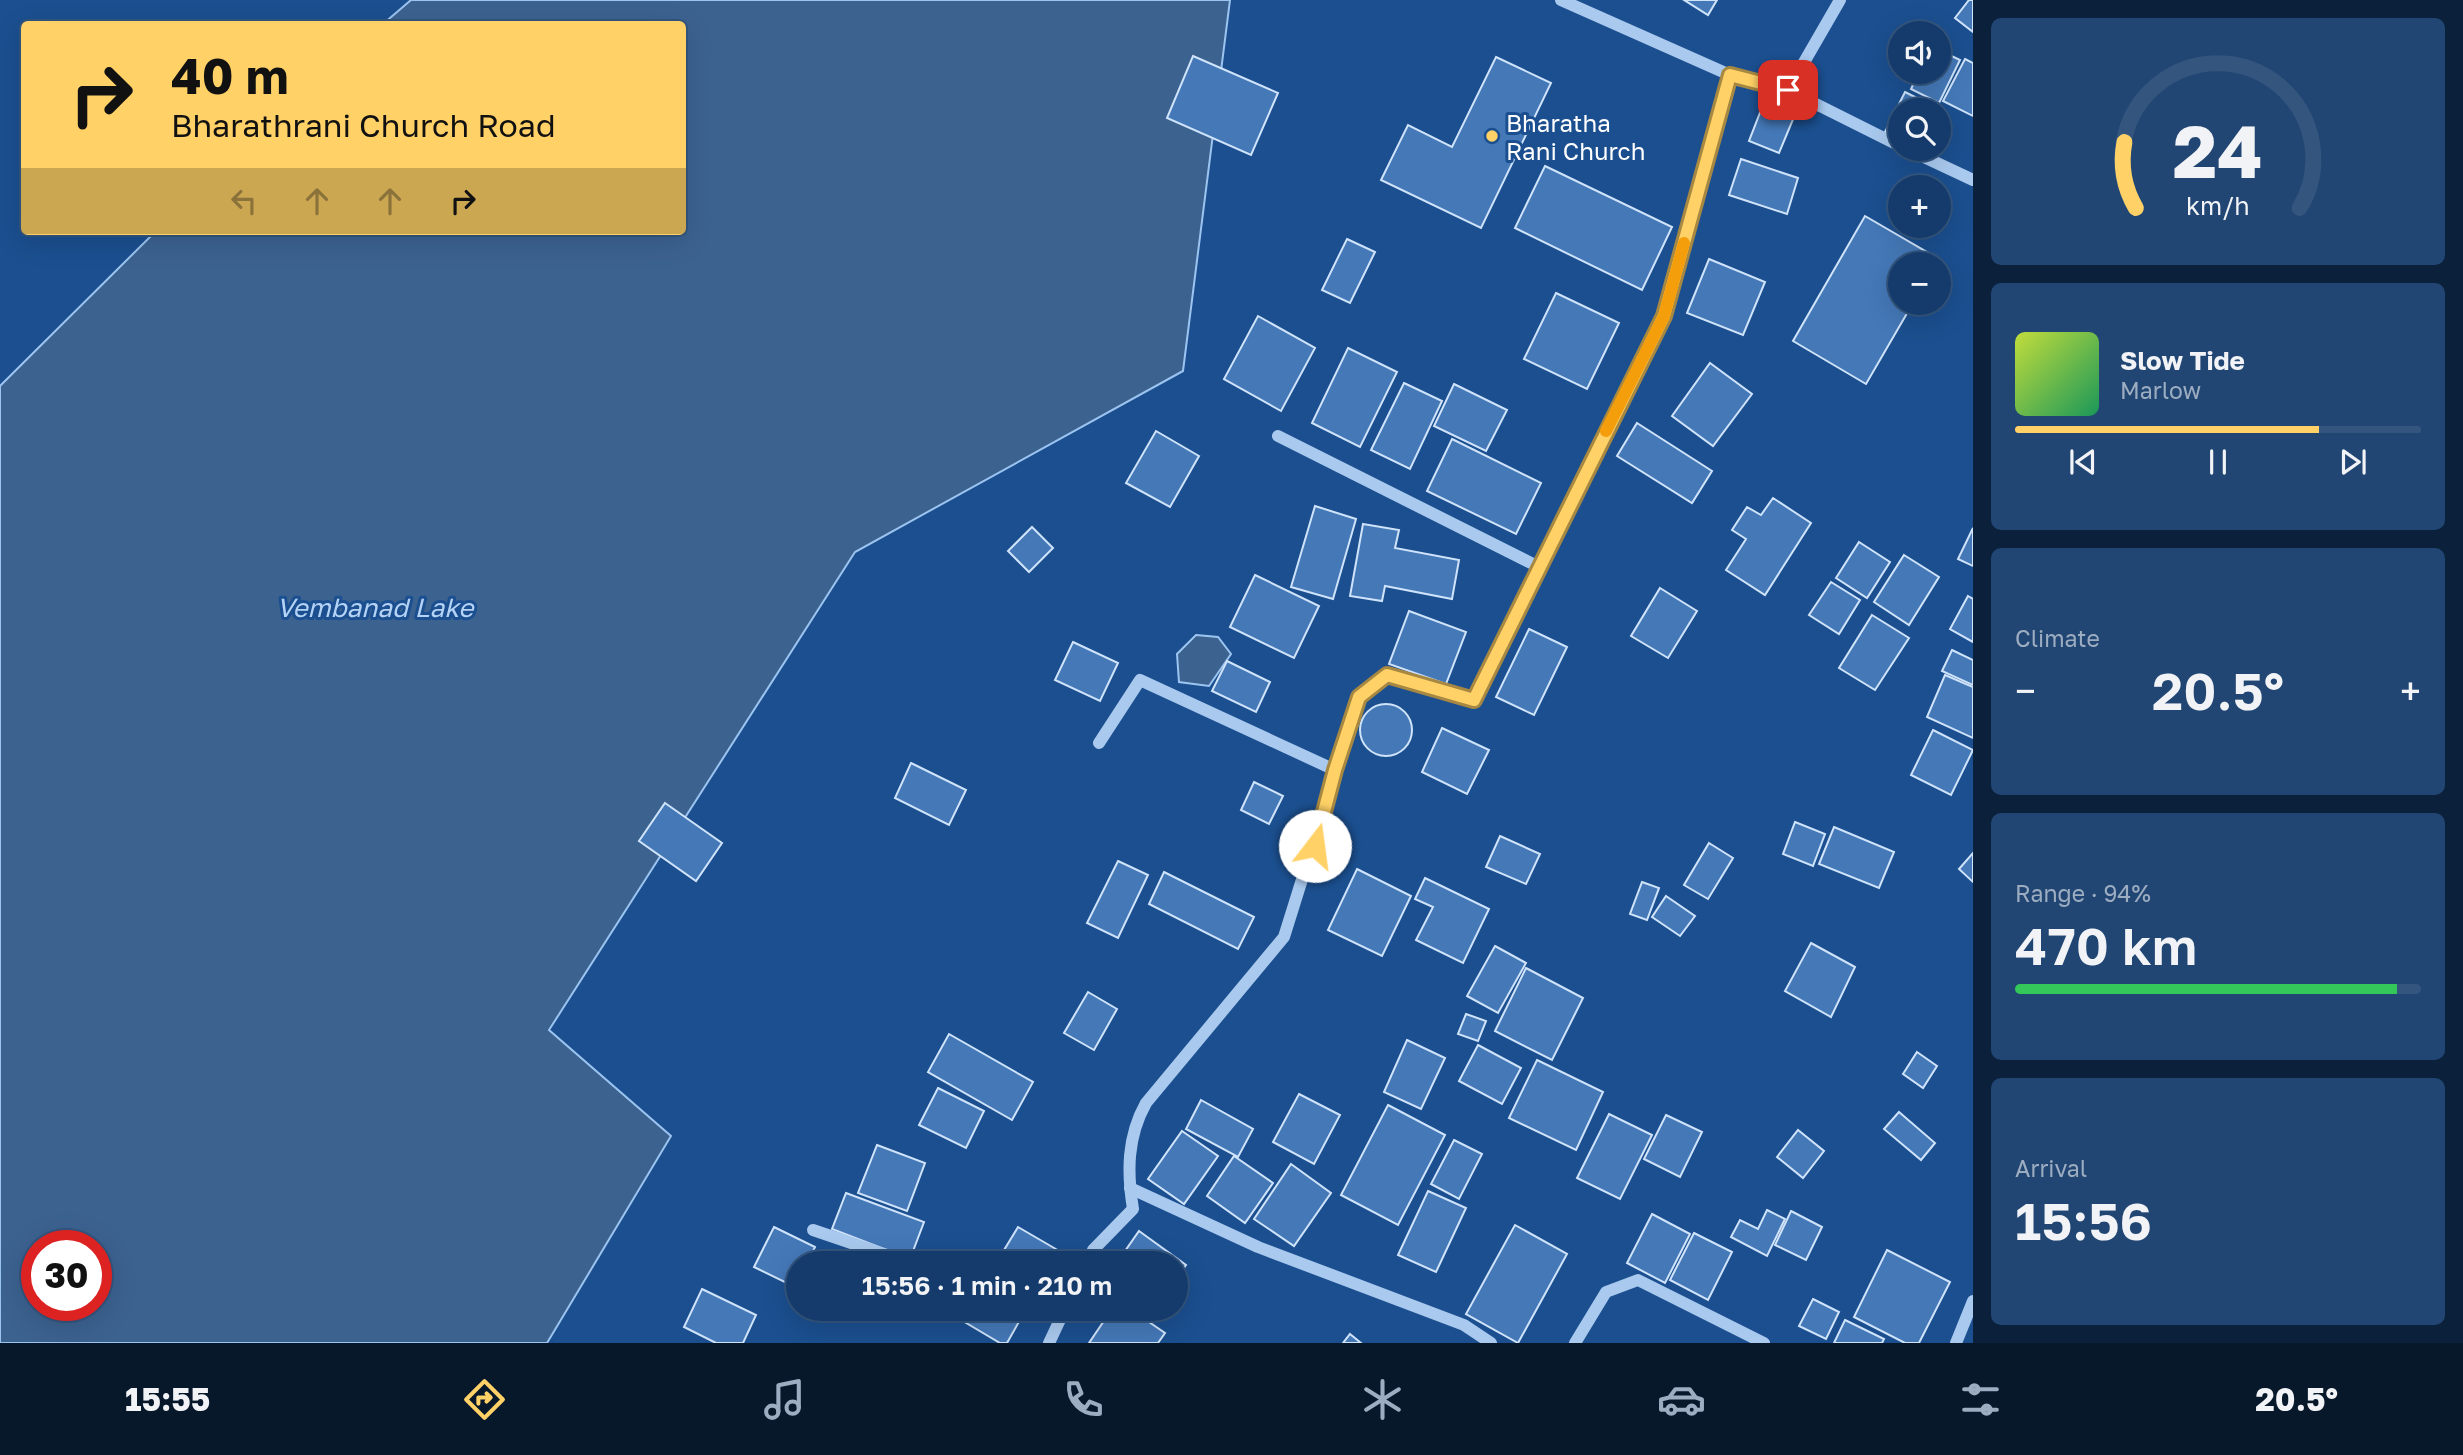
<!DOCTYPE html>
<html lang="en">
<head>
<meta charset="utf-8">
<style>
	body { margin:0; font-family:"Golos Text",sans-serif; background:#214673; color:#f1f3f6; height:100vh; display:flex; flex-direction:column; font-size:26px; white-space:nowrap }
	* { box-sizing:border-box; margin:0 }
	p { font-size:23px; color:#9dadc1 }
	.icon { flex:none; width:38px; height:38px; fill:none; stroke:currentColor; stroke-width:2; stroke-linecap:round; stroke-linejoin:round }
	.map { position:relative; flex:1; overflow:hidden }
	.side { display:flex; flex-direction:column; gap:18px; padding:18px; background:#0b203b; width:490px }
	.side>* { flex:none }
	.hud { position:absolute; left:21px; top:21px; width:665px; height:214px; border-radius:7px; box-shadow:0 7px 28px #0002,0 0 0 2px #33557e; background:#ffd166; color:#111; overflow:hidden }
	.tools { position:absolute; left:1888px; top:21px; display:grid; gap:14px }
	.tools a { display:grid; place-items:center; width:63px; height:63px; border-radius:50%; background:#143b6b; box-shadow:0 7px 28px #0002,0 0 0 2px #33557e; font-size:35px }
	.speed { position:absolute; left:21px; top:1230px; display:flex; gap:14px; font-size:35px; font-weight:700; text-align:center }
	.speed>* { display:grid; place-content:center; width:91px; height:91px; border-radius:50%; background:#143b6b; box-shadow:0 7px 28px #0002,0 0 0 2px #33557e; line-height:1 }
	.speed .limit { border:10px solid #d22; background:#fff; color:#111 }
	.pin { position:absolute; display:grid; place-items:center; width:60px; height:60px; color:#fff; margin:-30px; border-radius:14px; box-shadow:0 4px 10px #0006 }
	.me { position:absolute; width:77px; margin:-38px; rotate:15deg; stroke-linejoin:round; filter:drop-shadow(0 0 5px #0008) }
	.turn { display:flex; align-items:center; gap:24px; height:147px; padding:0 35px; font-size:32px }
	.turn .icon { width:91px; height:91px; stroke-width:2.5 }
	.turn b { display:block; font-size:49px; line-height:60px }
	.lanes { display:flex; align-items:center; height:66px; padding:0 35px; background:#0003; justify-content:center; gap:35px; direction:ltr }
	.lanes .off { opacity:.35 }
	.big { font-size:52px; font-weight:600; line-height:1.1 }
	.side .card { flex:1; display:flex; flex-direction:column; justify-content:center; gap:10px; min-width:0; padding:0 24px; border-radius:10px; background:#214673 }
	.side .dial { align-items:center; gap:0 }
	.dial svg { height:182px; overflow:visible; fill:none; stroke:#33557e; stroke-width:7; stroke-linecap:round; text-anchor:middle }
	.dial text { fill:#f1f3f6; stroke:none }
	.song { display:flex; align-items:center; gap:21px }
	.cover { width:84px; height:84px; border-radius:10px; background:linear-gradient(135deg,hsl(70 70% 55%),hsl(150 70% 35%)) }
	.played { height:7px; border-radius:4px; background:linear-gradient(90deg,#ffd166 75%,#33557e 75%) }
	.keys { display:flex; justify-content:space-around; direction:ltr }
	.heat { display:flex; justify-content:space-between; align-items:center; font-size:38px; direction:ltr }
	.charge { height:10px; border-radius:5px; background:linear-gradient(90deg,#34c759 94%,#33557e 0) }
	.trip { position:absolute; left:786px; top:1251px; width:402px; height:70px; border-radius:35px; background:#143b6b; box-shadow:0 7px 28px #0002,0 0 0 2px #33557e; font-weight:600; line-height:70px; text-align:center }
	.tab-bar { display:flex; height:112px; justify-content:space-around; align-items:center; background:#08182b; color:#9dadc1 }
	.tab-bar .icon { width:49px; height:49px }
	.tab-bar .on { color:#ffd166 }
	.tab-bar b { font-size:32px; color:#f1f3f6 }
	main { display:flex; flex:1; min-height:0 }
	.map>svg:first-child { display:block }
	.water { fill:#3c6290; stroke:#9cc4f0; stroke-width:2; fill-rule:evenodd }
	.building { fill:#4478b7; stroke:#cfe3fa; stroke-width:2 }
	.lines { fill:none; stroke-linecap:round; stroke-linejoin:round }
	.minor { stroke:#a9c9ee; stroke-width:12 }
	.route-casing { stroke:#a68842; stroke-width:18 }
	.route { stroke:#ffd166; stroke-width:12 }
	.slow { stroke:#f59e0b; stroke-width:12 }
	.poi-dot { fill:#ffd166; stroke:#1b4f8f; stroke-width:2.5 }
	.labels { text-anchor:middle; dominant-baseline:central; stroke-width:6; stroke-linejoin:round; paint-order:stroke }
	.poi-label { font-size:24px; fill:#fff; stroke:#1b4f8f; text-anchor:start }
	.water-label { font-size:26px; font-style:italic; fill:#b5d3f5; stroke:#1b4f8f }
</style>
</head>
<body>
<main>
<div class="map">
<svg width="1973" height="1343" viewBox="0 0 1973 1343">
	<rect width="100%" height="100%" fill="#1b4f8f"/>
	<g class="water">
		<path d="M411,0H1230L1183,371L855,552L549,1030L671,1136L547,1343H0V386L156,231H682V24H383ZM37,1246H96V1306H37Z"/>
		<path d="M1196,635L1218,637L1231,654L1209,686L1179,682L1177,654Z"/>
	</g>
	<g class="building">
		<path d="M1684,0H1717L1708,15Z"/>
		<path d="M1969,0H1973V32L1955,18Z"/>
		<path d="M1939,50L1960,60L1939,103L1911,89L1919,72H1939Z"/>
		<path d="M1193,56L1278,93L1251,155L1167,118Z"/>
		<path d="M1496,57L1551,83L1481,228L1381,180L1408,125L1452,147Z"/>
		<path d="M1965,59L1973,63V116L1943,101Z"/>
		<path d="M1905,92L1937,108L1900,110V139L1885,132Z"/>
		<path d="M1763,105L1794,117L1779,153L1749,141Z"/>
		<path d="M1741,159L1798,178L1787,214L1729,195Z"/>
		<path d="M1545,166L1672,227L1642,290L1515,228Z"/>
		<path d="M1865,216L1939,259L1935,264H1900V303H1913L1866,384L1793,341Z"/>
		<path d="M1347,239L1375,252L1350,303L1322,290Z"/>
		<path d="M1709,259L1765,282L1743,335L1687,313Z"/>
		<path d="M1556,293L1619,323L1587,389L1524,359Z"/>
		<path d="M1258,316L1315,348L1281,411L1224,379Z"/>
		<path d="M1348,348L1397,372L1360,447L1312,423Z"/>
		<path d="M1710,363L1752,394L1713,446L1672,416Z"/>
		<path d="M1404,383L1442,401L1410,469L1371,450Z"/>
		<path d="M1454,384L1507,410L1486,451L1434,426Z"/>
		<path d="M1637,423L1712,471L1692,503L1617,456Z"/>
		<path d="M1156,431L1199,456L1170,507L1126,483Z"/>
		<path d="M1452,439L1541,483L1516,534L1427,491Z"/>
		<path d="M1773,498L1811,523L1765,595L1726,570L1746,539L1732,530L1747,507L1761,515Z"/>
		<path d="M1315,506L1356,519L1333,599L1291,587Z"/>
		<path d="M1363,524L1399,530L1395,548L1459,560L1452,599L1385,586L1382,601L1350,596Z"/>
		<path d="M1032,527L1053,548L1029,572L1008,551Z"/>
		<path d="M1973,528V566L1958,559Z"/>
		<path d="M1859,542L1890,562L1867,598L1836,578Z"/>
		<path d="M1904,555L1939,577L1909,625L1874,602Z"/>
		<path d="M1255,575L1319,606L1294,658L1230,627Z"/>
		<path d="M1831,582L1860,600L1839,634L1809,615Z"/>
		<path d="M1660,588L1697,611L1668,658L1631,636Z"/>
		<path d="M1968,596L1973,599V642L1950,629Z"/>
		<path d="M1409,611L1466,632L1446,684L1389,664Z"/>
		<path d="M1872,615L1909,638L1875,690L1839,668Z"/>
		<path d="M1529,629L1567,647L1534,715L1496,697Z"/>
		<path d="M1073,642L1118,663L1100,701L1055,680Z"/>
		<path d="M1952,650L1973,660V685L1942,671Z"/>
		<path d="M1227,661L1270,682L1256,712L1212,691Z"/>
		<path d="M1945,675L1973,687V738L1927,717Z"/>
		<circle cx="1386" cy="730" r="26"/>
		<path d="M1442,728L1489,750L1467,794L1422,772Z"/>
		<path d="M1933,730L1973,750L1951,795L1911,775Z"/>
		<path d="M911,763L966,790L949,825L895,798Z"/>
		<path d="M1254,782L1283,796L1269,824L1241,810Z"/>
		<path d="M665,803L722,843L696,881L639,841Z"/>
		<path d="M1795,822L1825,834L1813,866L1783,854Z"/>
		<path d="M1834,827L1894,852L1879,888L1819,864Z"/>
		<path d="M1500,836L1540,854L1526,884L1486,867Z"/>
		<path d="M1709,843L1733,858L1708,899L1684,885Z"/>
		<path d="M1973,853V882L1959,869Z"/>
		<path d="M1118,861L1148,875L1118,938L1087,923Z"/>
		<path d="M1357,869L1411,896L1382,956L1328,930Z"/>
		<path d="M1164,872L1254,917L1238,949L1149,904Z"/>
		<path d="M1425,878L1489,909L1463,963L1416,940L1433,907L1415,899Z"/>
		<path d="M1642,882L1659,888L1647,920L1630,914Z"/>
		<path d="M1666,896L1695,916L1680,936L1652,917Z"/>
		<path d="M1811,943L1855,967L1831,1017L1785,991Z"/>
		<path d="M1495,946L1526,963L1498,1013L1467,996Z"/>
		<path d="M1526,968L1583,998L1552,1060L1495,1031Z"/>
		<path d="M1088,992L1117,1009L1094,1050L1064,1033Z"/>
		<path d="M1466,1014L1486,1021L1478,1041L1458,1034Z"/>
		<path d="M949,1034L1033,1082L1012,1120L928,1072Z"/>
		<path d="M1407,1040L1445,1058L1421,1109L1384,1092Z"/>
		<path d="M1478,1045L1521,1068L1502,1104L1459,1081Z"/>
		<path d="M1917,1052L1937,1066L1923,1088L1903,1074Z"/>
		<path d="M1537,1060L1603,1092L1576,1150L1509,1118Z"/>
		<path d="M938,1088L984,1111L966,1148L919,1125Z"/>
		<path d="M1299,1094L1340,1115L1314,1164L1273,1142Z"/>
		<path d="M1201,1100L1253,1129L1238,1157L1186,1129Z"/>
		<path d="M1388,1105L1445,1135L1398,1225L1341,1195Z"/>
		<path d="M1899,1112L1935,1143L1921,1160L1884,1129Z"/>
		<path d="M1609,1114L1652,1135L1620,1199L1577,1178Z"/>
		<path d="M1666,1115L1702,1132L1680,1177L1644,1159Z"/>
		<path d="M1798,1130L1824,1151L1803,1178L1777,1157Z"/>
		<path d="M1182,1131L1218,1156L1184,1204L1148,1179Z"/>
		<path d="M1454,1140L1482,1154L1459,1199L1431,1184Z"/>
		<path d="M877,1145L925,1163L907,1211L858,1193Z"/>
		<path d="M1234,1156L1273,1183L1245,1223L1207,1196Z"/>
		<path d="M1291,1164L1331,1193L1294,1246L1254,1219Z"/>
		<path d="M1428,1191L1466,1208L1436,1272L1398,1255Z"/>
		<path d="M846,1193L924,1222L910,1259L832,1229Z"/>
		<path d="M1767,1210L1785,1219L1767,1256L1731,1237L1740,1220L1758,1229Z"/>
		<path d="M1791,1211L1822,1227L1806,1260L1775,1245Z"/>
		<path d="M1652,1214L1690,1234L1665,1283L1627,1263Z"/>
		<path d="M1515,1225L1567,1254L1518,1343L1466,1314Z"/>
		<path d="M774,1227L815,1247L807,1264H798L795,1287L754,1267Z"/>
		<path d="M1018,1227L1061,1252L1054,1264H1015L1001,1255Z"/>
		<path d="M1139,1231L1186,1265L1176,1279V1264H1116Z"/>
		<path d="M1694,1233L1732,1252L1708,1300L1670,1280Z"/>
		<path d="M1887,1250L1950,1282L1919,1343H1905L1854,1317Z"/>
		<path d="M871,1256L886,1264H867Z"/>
		<path d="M702,1289L756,1315L743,1343H716L684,1327Z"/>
		<path d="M1813,1299L1839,1312L1826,1339L1799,1326Z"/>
		<path d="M954,1309H1021L1025,1311L1007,1343H1000L951,1314Z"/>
		<path d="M1112,1309H1130L1165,1333L1158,1343H1089Z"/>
		<path d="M1845,1320L1884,1339L1882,1343H1834Z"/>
		<path d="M1350,1334L1361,1343H1343Z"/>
	</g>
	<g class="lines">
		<g class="minor">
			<path d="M1561,0L1730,75L1788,90L1900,146"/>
			<path d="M1788,90L1840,0"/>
			<path d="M1907,149L1973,180"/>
			<path d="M1278,436L1539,567"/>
			<path d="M1099,743L1140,680L1335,770"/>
			<path d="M1130,1188L1258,1247L1464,1325L1491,1343"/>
			<path d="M813,1230L913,1264"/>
			<path d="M1087,1264L1093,1250L1133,1209C1127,1172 1127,1137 1146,1103L1284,937L1359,697L1387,675L1474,700L1664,316L1730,75"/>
			<path d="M1049,1343L1065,1309"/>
			<path d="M1575,1343L1606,1292L1638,1280L1764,1343"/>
			<path d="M1956,1343L1973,1301"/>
		</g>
	</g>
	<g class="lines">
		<g class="route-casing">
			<path id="route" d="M1315,846L1335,770L1359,697L1387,675L1474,700L1664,316L1730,75L1788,90"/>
		</g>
		<use href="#route" class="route"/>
		<path class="slow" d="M1606,431L1664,316L1684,243"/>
	</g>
	<circle class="poi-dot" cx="1492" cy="136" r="7"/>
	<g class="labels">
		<g class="poi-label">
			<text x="1506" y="122">Bharatha<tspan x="1506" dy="28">Rani Church</tspan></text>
		</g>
		<g class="water-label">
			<text x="375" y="607">Vembanad Lake</text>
		</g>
	</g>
</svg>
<div class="tools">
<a><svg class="icon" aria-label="sound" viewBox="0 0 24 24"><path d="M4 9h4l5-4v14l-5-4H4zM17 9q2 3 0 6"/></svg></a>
<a><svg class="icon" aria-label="search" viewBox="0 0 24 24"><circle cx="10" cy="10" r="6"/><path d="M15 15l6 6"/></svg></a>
<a>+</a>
<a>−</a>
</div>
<div class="speed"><div class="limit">30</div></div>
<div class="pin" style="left:1788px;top:90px;background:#d93025"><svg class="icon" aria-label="arrive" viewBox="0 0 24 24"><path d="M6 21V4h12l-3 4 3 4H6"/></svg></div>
<svg class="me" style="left:1315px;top:846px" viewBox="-20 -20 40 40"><circle r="19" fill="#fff"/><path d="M0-13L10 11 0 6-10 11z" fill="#ffd166"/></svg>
<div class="trip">15:56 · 1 min · 210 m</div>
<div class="hud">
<div class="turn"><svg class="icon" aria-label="right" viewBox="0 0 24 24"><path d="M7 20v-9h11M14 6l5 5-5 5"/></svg><div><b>40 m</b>Bharathrani Church Road</div></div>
<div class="lanes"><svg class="icon off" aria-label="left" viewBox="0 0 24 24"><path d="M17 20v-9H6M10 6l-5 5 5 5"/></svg><svg class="icon off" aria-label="ahead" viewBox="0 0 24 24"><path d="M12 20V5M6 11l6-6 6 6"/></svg><svg class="icon off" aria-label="ahead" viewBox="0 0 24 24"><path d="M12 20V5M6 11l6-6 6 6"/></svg><svg class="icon" aria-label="right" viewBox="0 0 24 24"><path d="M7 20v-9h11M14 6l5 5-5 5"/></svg></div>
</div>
</div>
<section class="side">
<div class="card dial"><svg viewBox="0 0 100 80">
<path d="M14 69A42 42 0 1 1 86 69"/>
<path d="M14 69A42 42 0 0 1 9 40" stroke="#ffd166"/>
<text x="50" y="56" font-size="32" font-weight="700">24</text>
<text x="50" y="72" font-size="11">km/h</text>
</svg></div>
<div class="card">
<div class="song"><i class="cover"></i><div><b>Slow Tide</b><p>Marlow</p></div></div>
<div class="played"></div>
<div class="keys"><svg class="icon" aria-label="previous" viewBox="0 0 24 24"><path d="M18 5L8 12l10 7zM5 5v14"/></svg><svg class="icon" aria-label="pause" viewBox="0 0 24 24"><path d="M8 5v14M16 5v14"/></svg><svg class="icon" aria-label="next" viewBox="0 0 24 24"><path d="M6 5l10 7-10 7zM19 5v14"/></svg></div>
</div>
<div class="card"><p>Climate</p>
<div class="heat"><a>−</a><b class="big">20.5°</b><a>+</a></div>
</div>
<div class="card"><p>Range · 94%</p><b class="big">470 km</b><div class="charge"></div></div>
<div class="card"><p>Arrival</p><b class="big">15:56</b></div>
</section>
</main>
<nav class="tab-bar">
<b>15:55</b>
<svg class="icon on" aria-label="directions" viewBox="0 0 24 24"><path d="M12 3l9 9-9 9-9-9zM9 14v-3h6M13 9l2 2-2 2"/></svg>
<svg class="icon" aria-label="music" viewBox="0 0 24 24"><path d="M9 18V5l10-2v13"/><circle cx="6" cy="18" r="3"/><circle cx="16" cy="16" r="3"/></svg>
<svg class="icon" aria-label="phone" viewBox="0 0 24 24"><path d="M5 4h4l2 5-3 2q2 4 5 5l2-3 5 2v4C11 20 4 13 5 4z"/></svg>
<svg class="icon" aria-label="climate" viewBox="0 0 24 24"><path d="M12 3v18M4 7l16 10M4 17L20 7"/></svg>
<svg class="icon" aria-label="car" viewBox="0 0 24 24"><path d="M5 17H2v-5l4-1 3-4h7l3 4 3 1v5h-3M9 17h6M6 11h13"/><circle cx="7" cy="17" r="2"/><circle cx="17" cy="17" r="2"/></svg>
<svg class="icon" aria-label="filters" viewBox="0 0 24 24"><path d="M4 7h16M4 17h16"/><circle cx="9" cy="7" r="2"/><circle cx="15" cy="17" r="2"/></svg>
<b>20.5°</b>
</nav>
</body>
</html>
